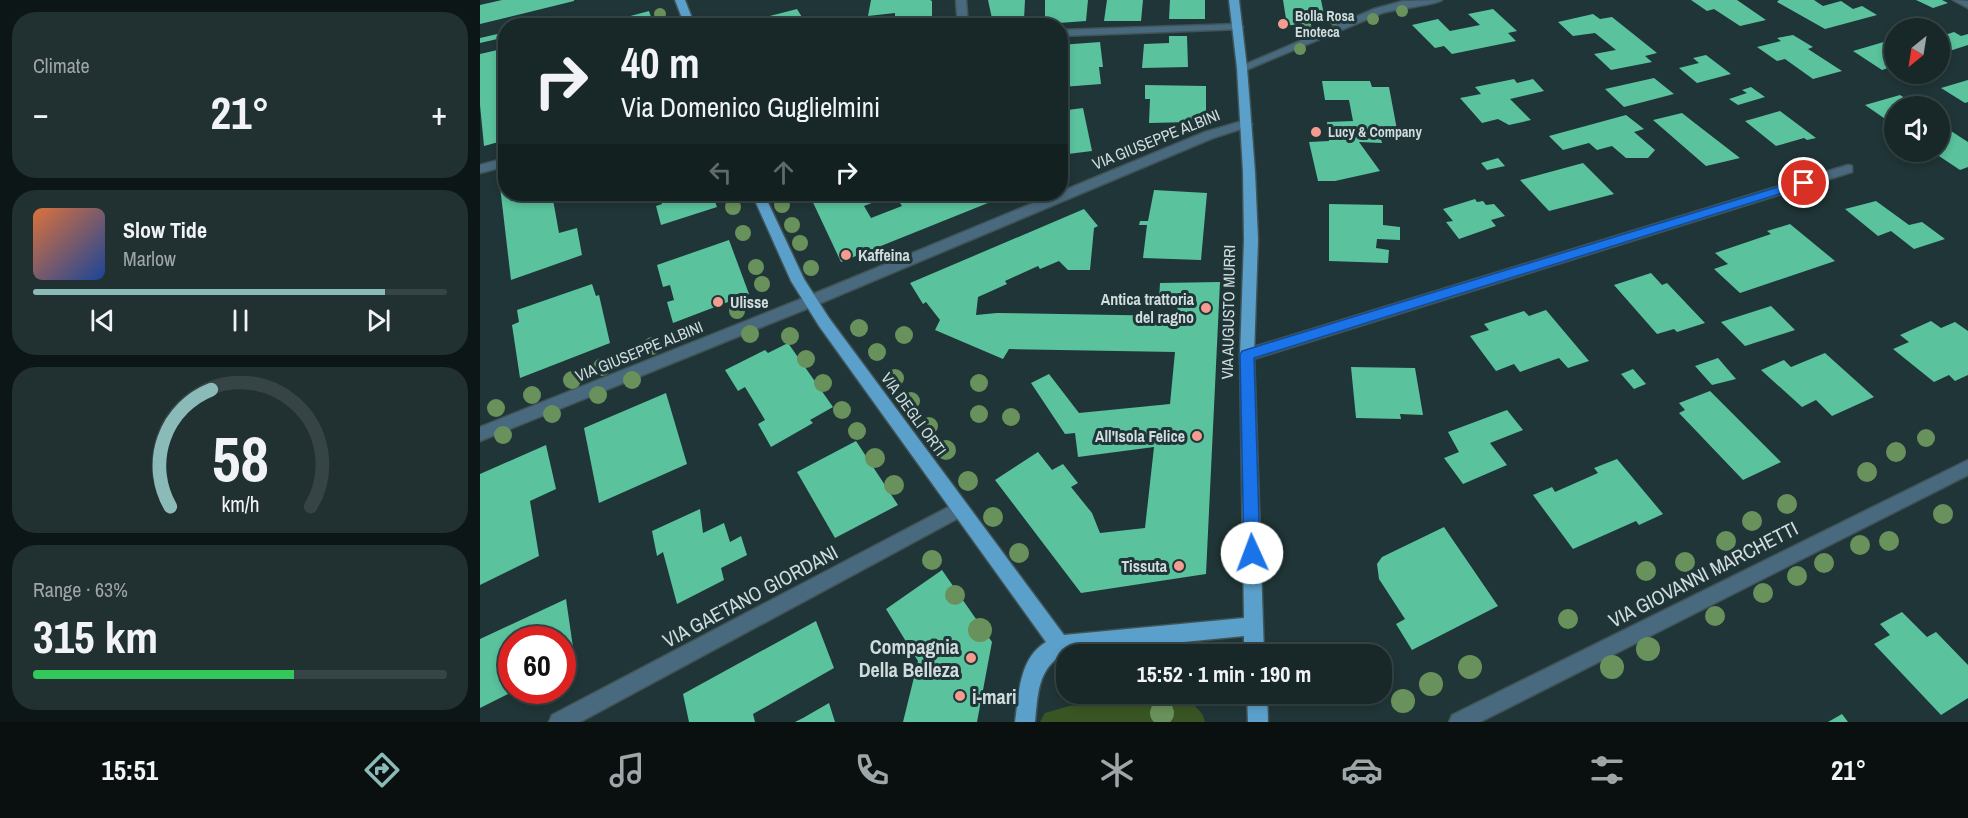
<!DOCTYPE html>
<html lang="en">
<head>
<meta charset="utf-8">
<style>
	body { margin:0; font-family:"Archivo Narrow",sans-serif; background:#213031; color:#f1f3f6; height:100vh; display:flex; flex-direction:column; font-size:22px; white-space:nowrap }
	* { box-sizing:border-box; margin:0 }
	p { font-size:20px; color:#9fa6a8 }
	.icon { flex:none; width:33px; height:33px; fill:none; stroke:currentColor; stroke-width:2; stroke-linecap:round; stroke-linejoin:round }
	.map { position:relative; flex:1; overflow:hidden }
	.panel { display:flex; flex-direction:column; gap:12px; padding:12px; background:#0d1617; width:480px }
	.panel>* { flex:none }
	.guide { position:absolute; left:18px; top:18px; width:570px; height:183px; border-radius:24px; box-shadow:0 3px 9px #0003,0 0 0 2px #364446; background:#182829; color:#f1f3f6; overflow:hidden }
	.needle { width:39px; rotate:210deg }
	.buttons { position:absolute; left:1404px; top:18px; display:grid; gap:12px }
	.buttons a { display:grid; place-items:center; width:66px; height:66px; border-radius:50%; background:#182829; box-shadow:0 3px 9px #0003,0 0 0 2px #364446; font-size:30px }
	.speed { position:absolute; left:18px; top:626px; display:flex; gap:12px; font-size:30px; font-weight:700; text-align:center }
	.speed>* { display:grid; place-content:center; width:78px; height:78px; border-radius:50%; background:#182829; box-shadow:0 3px 9px #0003,0 0 0 2px #364446; line-height:1 }
	.speed .limit { border:9px solid #d22; background:#fff; color:#111 }
	.pin { position:absolute; display:grid; place-items:center; width:51px; height:51px; color:#fff; margin:-26px; border:3px solid #fff; border-radius:50%; box-shadow:0 2px 6px #0007 }
	.me { position:absolute; width:66px; margin:-33px; rotate:358deg; stroke-linejoin:round; filter:drop-shadow(0 0 4px #0008) }
	.turn { display:flex; align-items:center; gap:21px; height:126px; padding:0 24px; font-size:27px }
	.turn .icon { width:78px; height:78px; stroke-width:2.5 }
	.turn b { display:block; font-size:42px; line-height:51px }
	.lanes { display:flex; align-items:center; height:57px; padding:0 24px; background:#0003; justify-content:center; gap:30px; direction:ltr }
	.lanes .off { opacity:.35 }
	.big { font-size:45px; font-weight:700; line-height:1.1 }
	.panel .widget { flex:1; display:flex; flex-direction:column; justify-content:center; gap:9px; min-width:0; padding:0 21px; border-radius:24px; background:#213031 }
	.panel .dial { align-items:center; gap:0 }
	.dial svg { height:156px; overflow:visible; fill:none; stroke:#364446; stroke-width:7; stroke-linecap:round; text-anchor:middle }
	.dial text { fill:#f1f3f6; stroke:none }
	.song { display:flex; align-items:center; gap:18px }
	.cover { width:72px; height:72px; border-radius:9px; background:linear-gradient(135deg,hsl(20 70% 55%),hsl(220 70% 35%)) }
	.played { height:6px; border-radius:3px; background:linear-gradient(90deg,#8bbbb9 85%,#364446 85%) }
	.keys { display:flex; justify-content:space-around; direction:ltr }
	.heat { display:flex; justify-content:space-between; align-items:center; font-size:33px; direction:ltr }
	.charge { height:9px; border-radius:4px; background:linear-gradient(90deg,#34c759 63%,#364446 0) }
	.trip { position:absolute; left:576px; top:644px; width:336px; height:60px; border-radius:24px; background:#182829; box-shadow:0 3px 9px #0003,0 0 0 2px #364446; font-weight:700; line-height:60px; text-align:center }
	.dock { display:flex; height:96px; justify-content:space-around; align-items:center; background:#0a1010; color:#9fa6a8 }
	.dock .icon { width:42px; height:42px }
	.dock .active { color:#8bbbb9 }
	.dock b { font-size:27px; color:#f1f3f6 }
	main { display:flex; flex:1; min-height:0 }
	.map>svg:first-child { display:block }
	.green { fill:#3a5524 }
	.building { fill:#5ac29d }
	.lines { fill:none; stroke-linecap:round; stroke-linejoin:round }
	.minor-casing { stroke:#405355; stroke-width:3 }
	.major-casing { stroke:#405355; stroke-width:3 }
	.minor { fill:#49697e; fill-rule:evenodd }
	.major { fill:#5ba0cb; fill-rule:evenodd }
	.tree { fill:#69915b }
	.route { fill:#1a73e8; stroke:#114b97; stroke-width:1.5 }
	.poi-dot { fill:#f59c90; stroke:#203537; stroke-width:2 }
	.labels { text-anchor:middle; dominant-baseline:central; stroke-width:6; stroke-linejoin:round; paint-order:stroke }
	.far-poi-label { font-size:14px; font-weight:bold; fill:#d0dcdd; stroke:#203537; text-anchor:start }
	.street-label { font-size:16px; fill:#d0dcdd; stroke:#203537 }
	.poi-label { font-size:16px; font-weight:bold; fill:#d0dcdd; stroke:#203537; text-anchor:end }
	.near-street-label { font-size:20px; fill:#d0dcdd; stroke:#203537 }
	.near-poi-label { font-size:20px; font-weight:bold; fill:#d0dcdd; stroke:#203537; text-anchor:end }
</style>
</head>
<body>
<main>
<section class="panel">
<div class="widget"><p>Climate</p>
<div class="heat"><a>−</a><b class="big">21°</b><a>+</a></div>
</div>
<div class="widget">
<div class="song"><i class="cover"></i><div><b>Slow Tide</b><p>Marlow</p></div></div>
<div class="played"></div>
<div class="keys"><svg class="icon" aria-label="previous" viewBox="0 0 24 24"><path d="M18 5L8 12l10 7zM5 5v14"/></svg><svg class="icon" aria-label="pause" viewBox="0 0 24 24"><path d="M8 5v14M16 5v14"/></svg><svg class="icon" aria-label="next" viewBox="0 0 24 24"><path d="M6 5l10 7-10 7zM19 5v14"/></svg></div>
</div>
<div class="widget dial"><svg viewBox="0 0 100 80">
<path d="M14 69A42 42 0 1 1 86 69"/>
<path d="M14 69A42 42 0 0 1 35 9" stroke="#8bbbb9"/>
<text x="50" y="56" font-size="32" font-weight="700">58</text>
<text x="50" y="72" font-size="11">km/h</text>
</svg></div>
<div class="widget"><p>Range · 63%</p><b class="big">315 km</b><div class="charge"></div></div>
</section>
<div class="map">
<svg width="1488" height="722" viewBox="0 0 1488 722">
	<rect width="100%" height="100%" fill="#203537"/>
	<path class="green" d="M698,695C709,702 723,709 725,722H560L565,713L589,706Z"/>
	<g class="building">
		<path d="M22,0H94V1L0,24V5Z"/>
		<path d="M391,0H450L452,1V26H415V13L388,16Z"/>
		<path d="M508,0H545L544,19L513,23Z"/>
		<path d="M565,0H608L606,21L565,24Z"/>
		<path d="M627,0H663L661,21H624Z"/>
		<path d="M690,0H725V19H689Z"/>
		<path d="M803,0H841L845,19L831,20V25H807Z"/>
		<path d="M1211,0H1257L1286,20L1260,26L1234,9L1227,11Z"/>
		<path d="M1299,0H1334L1343,6L1361,1L1373,9L1382,6L1397,15L1345,29L1297,2Z"/>
		<path d="M1436,0H1462L1468,3L1453,8Z"/>
		<path d="M317,9L325,22L313,26H250Z"/>
		<path d="M1013,9L1037,31L1028,33L1036,41L972,54L964,46L955,48L932,25L958,19L970,31L1000,25L988,14Z"/>
		<path d="M169,11L174,26H117V25Z"/>
		<path d="M1113,14L1120,19L1132,17L1177,53L1165,56L1172,62L1131,70L1114,54L1136,50L1115,33L1093,36L1078,22Z"/>
		<path d="M86,16L87,21L68,26H53Z"/>
		<path d="M1460,29L1468,34L1474,32L1481,36L1488,34V45L1460,54Z"/>
		<path d="M26,32V37L0,43V38Z"/>
		<path d="M1313,35L1333,47L1328,49L1362,71L1333,79L1305,59L1297,61L1277,47L1301,41L1297,38Z"/>
		<path d="M689,36H707L708,67L662,68L664,44L689,43Z"/>
		<path d="M1414,39V66L1402,70L1373,51Z"/>
		<path d="M620,42L623,67H619L621,84L582,87L580,45Z"/>
		<path d="M26,48V140L4,146L0,105V54Z"/>
		<path d="M1226,55L1251,74L1217,83L1199,68L1219,63L1213,58Z"/>
		<path d="M1174,78L1194,94L1144,107L1125,89Z"/>
		<path d="M1034,79L1037,83L1053,79L1064,91L1030,99L1051,120L1029,125L1018,119L1002,123L980,98L1001,94L995,87Z"/>
		<path d="M1488,80V102L1485,103L1461,88Z"/>
		<path d="M842,81H890L892,87H909L918,135H900L902,143L879,142L900,171L855,181H838L829,142L849,141L847,122L873,121L869,100H845Z"/>
		<path d="M665,85L726,86V116L714,117V122L669,123L670,99H665Z"/>
		<path d="M1271,87L1285,97L1258,105L1249,99L1267,93L1262,90Z"/>
		<path d="M1420,95L1438,106H1414V125L1385,105Z"/>
		<path d="M603,108L612,151L580,155V111Z"/>
		<path d="M1300,111L1336,138L1327,140L1324,138L1296,146L1265,121Z"/>
		<path d="M1202,113L1216,124L1260,158L1226,166L1173,120Z"/>
		<path d="M1146,115L1164,129L1154,132L1175,150L1168,158H1146L1132,146L1117,150L1109,143L1083,150L1069,136Z"/>
		<path d="M1460,124L1488,142V167L1480,170L1453,152H1460Z"/>
		<path d="M1018,158L1025,166L1007,170L1001,163Z"/>
		<path d="M1103,163L1134,194L1069,211L1040,180Z"/>
		<path d="M26,176V194H72L79,233L97,228L102,255L31,280L19,178Z"/>
		<path d="M674,190L727,193L721,260L663,258L667,225H659L660,221H668Z"/>
		<path d="M179,194H232L237,207L181,225L176,206L182,204Z"/>
		<path d="M329,194H404L407,197L384,206L391,218L422,206L420,203L431,199L427,194H504L502,196L508,203L361,262Z"/>
		<path d="M995,199L997,202L1003,201L1006,205L1014,204L1025,216L1011,220L1016,226L979,239L966,222L973,221L963,209Z"/>
		<path d="M1396,201L1429,225L1442,222L1465,239L1434,249L1411,231L1398,236L1365,209Z"/>
		<path d="M849,204L903,205V225L920,227V240L897,239L896,248L909,250L908,263L849,261Z"/>
		<path d="M604,209L618,226L614,228L610,270H588L579,261L560,269L558,266L525,281L527,284L498,297L496,315L517,313L697,316L698,300H679L680,283L740,282L726,574L601,593L515,480L558,452L572,470L583,464L598,483L591,487L612,513L620,533L665,528L674,447L598,457L595,433L585,434L551,383L569,374L599,413L690,404L695,352L529,349L523,359L455,330L460,320L446,302L443,304L430,283Z"/>
		<path d="M1310,224L1355,261L1260,293L1234,269L1248,264L1235,253L1291,234L1287,231Z"/>
		<path d="M249,240L269,294L193,323L187,302L194,300L190,285L183,287L177,265Z"/>
		<path d="M1171,273L1182,285L1187,283L1225,323L1197,332L1194,329L1177,334L1134,285Z"/>
		<path d="M112,284L116,296L119,295L130,343L40,378L32,325L39,322L37,310Z"/>
		<path d="M1291,306L1315,330L1265,346L1241,322Z"/>
		<path d="M1066,310L1109,361L1088,368L1079,358L1040,372L1034,364L1016,371L990,336L1009,330L1004,324L1044,311L1049,316Z"/>
		<path d="M1451,321L1461,328L1475,322L1488,331V375L1475,381L1469,375L1454,382L1413,349L1429,342L1420,335Z"/>
		<path d="M308,343L353,407L330,420L333,423L291,447L278,424L285,420L265,387L258,391L245,370L285,350L288,353Z"/>
		<path d="M1345,353L1394,397L1352,416L1336,400L1322,407L1281,370L1304,360L1311,367Z"/>
		<path d="M1238,358L1256,379L1232,385L1215,366Z"/>
		<path d="M871,367L935,368L943,415L920,414L921,419L876,418Z"/>
		<path d="M1153,369L1166,384L1154,389L1141,374Z"/>
		<path d="M1230,391L1301,462L1263,480L1199,413L1205,410L1199,403Z"/>
		<path d="M186,393L207,464L119,503L104,428Z"/>
		<path d="M1027,410L1043,430L1010,443L1027,465L983,484L964,458L979,452L968,432Z"/>
		<path d="M376,441L418,505L355,538L317,472Z"/>
		<path d="M66,445L76,489L50,501L59,556L0,585V474Z"/>
		<path d="M1137,459L1183,514L1159,525L1156,521L1093,549L1053,495L1072,487L1075,492L1118,473L1114,468Z"/>
		<path d="M220,509L223,533L244,523L250,542L261,536L267,555L241,568L244,580L197,604L183,552L177,556L172,531Z"/>
		<path d="M964,527L1018,606L932,650L916,624L925,619L899,579L897,564L902,557Z"/>
		<path d="M462,570L512,642L497,722H423L438,661L406,609Z"/>
		<path d="M86,599L95,661L82,667V639H32V690H36L0,708V639Z"/>
		<path d="M1422,612L1447,637L1456,632L1488,665V698L1461,715L1394,644L1410,635L1400,624Z"/>
		<path d="M336,621L354,668L273,714L275,722H209L203,694Z"/>
		<path d="M349,703L355,722H315L323,718Z"/>
		<path d="M1362,714L1368,722H1348Z"/>
	</g>
	<g class="lines">
		<g class="minor-casing">
			<g id="minor">
				<path d="M476,0H486L488,26H478Z"/>
				<path d="M962,0C955,5 915,9 902,13L766,70L762,71L757,68L894,9L923,1Z"/>
				<path d="M1473,0L1488,1V8Z"/>
				<path d="M758,24L763,27L762,29L580,36V30Z"/>
				<path d="M766,120L772,124L770,126L733,138L336,305L0,441V427L326,297L725,132Z"/>
				<path d="M26,158V166L0,173V165Z"/>
				<path d="M1368,165L1372,166V172L767,361L762,359L760,355L762,351L767,349Z"/>
				<path d="M1488,460V475L1000,722H969L972,715Z"/>
				<path d="M480,501L486,504L489,509L486,514L100,722H69L72,715Z"/>
			</g>
		</g>
		<g class="major-casing">
			<g id="major">
				<path d="M195,0H205L215,26H205Z"/>
				<path d="M749,0H759L767,68L775,172L778,240L774,355L784,654H764V636L583,654C557,670 558,695 555,722H535C539,694 539,658 566,642L339,326L311,281L272,194H284L324,279L349,318L584,635L764,618L760,355L764,240L763,172L757,68Z"/>
				<path d="M767,693H787L788,722H768Z"/>
			</g>
		</g>
		<use href="#minor" class="minor"/>
		<use href="#major" class="major"/>
	</g>
	<g class="tree">
		<circle cx="922" cy="11" r="6"/>
		<circle cx="180" cy="14" r="6"/>
		<circle cx="854" cy="19" r="6"/>
		<circle cx="893" cy="19" r="6"/>
		<circle cx="827" cy="30" r="6"/>
		<circle cx="820" cy="49" r="6"/>
		<circle cx="302" cy="205" r="8"/>
		<circle cx="253" cy="207" r="8"/>
		<circle cx="312" cy="225" r="8"/>
		<circle cx="263" cy="233" r="8"/>
		<circle cx="320" cy="243" r="8"/>
		<circle cx="276" cy="267" r="8"/>
		<circle cx="331" cy="268" r="8"/>
		<circle cx="282" cy="284" r="8"/>
		<circle cx="257" cy="311" r="8"/>
		<circle cx="379" cy="328" r="9"/>
		<circle cx="270" cy="334" r="9"/>
		<circle cx="424" cy="335" r="9"/>
		<circle cx="310" cy="336" r="9"/>
		<circle cx="172" cy="346" r="9"/>
		<circle cx="397" cy="352" r="9"/>
		<circle cx="326" cy="359" r="9"/>
		<circle cx="122" cy="367" r="9"/>
		<circle cx="415" cy="378" r="9"/>
		<circle cx="92" cy="380" r="9"/>
		<circle cx="152" cy="380" r="9"/>
		<circle cx="343" cy="383" r="9"/>
		<circle cx="499" cy="383" r="9"/>
		<circle cx="52" cy="395" r="9"/>
		<circle cx="118" cy="395" r="9"/>
		<circle cx="431" cy="401" r="9"/>
		<circle cx="16" cy="408" r="9"/>
		<circle cx="362" cy="410" r="9"/>
		<circle cx="72" cy="414" r="9"/>
		<circle cx="499" cy="414" r="9"/>
		<circle cx="531" cy="417" r="9"/>
		<circle cx="449" cy="426" r="9"/>
		<circle cx="377" cy="431" r="9"/>
		<circle cx="23" cy="435" r="9"/>
		<circle cx="1446" cy="438" r="9"/>
		<circle cx="466" cy="450" r="10"/>
		<circle cx="1416" cy="452" r="10"/>
		<circle cx="395" cy="458" r="10"/>
		<circle cx="1387" cy="472" r="10"/>
		<circle cx="488" cy="481" r="10"/>
		<circle cx="414" cy="485" r="10"/>
		<circle cx="1307" cy="504" r="10"/>
		<circle cx="1463" cy="514" r="10"/>
		<circle cx="513" cy="517" r="10"/>
		<circle cx="1272" cy="521" r="10"/>
		<circle cx="1246" cy="541" r="10"/>
		<circle cx="1409" cy="541" r="10"/>
		<circle cx="1380" cy="545" r="10"/>
		<circle cx="539" cy="553" r="10"/>
		<circle cx="452" cy="560" r="10"/>
		<circle cx="1205" cy="562" r="10"/>
		<circle cx="1344" cy="563" r="10"/>
		<circle cx="1166" cy="571" r="10"/>
		<circle cx="1317" cy="576" r="10"/>
		<circle cx="1283" cy="593" r="10"/>
		<circle cx="475" cy="595" r="10"/>
		<circle cx="1235" cy="616" r="10"/>
		<circle cx="1088" cy="619" r="10"/>
		<circle cx="500" cy="630" r="12"/>
		<circle cx="1168" cy="649" r="12"/>
		<circle cx="990" cy="667" r="12"/>
		<circle cx="1132" cy="667" r="12"/>
		<circle cx="951" cy="684" r="12"/>
		<circle cx="923" cy="701" r="12"/>
		<circle cx="682" cy="713" r="12"/>
	</g>
	<path class="route" d="M1324,179L1328,180V185L774,358L780,553L778,558L772,560L766,558L764,553L760,355L762,351Z"/>
	<g class="poi-dot">
		<circle cx="803" cy="24" r="6"/>
		<circle cx="836" cy="132" r="6"/>
		<circle cx="366" cy="255" r="6"/>
		<circle cx="238" cy="302" r="6"/>
		<circle cx="726" cy="308" r="6"/>
		<circle cx="717" cy="436" r="6"/>
		<circle cx="699" cy="566" r="6"/>
		<circle cx="491" cy="658" r="6"/>
		<circle cx="480" cy="696" r="6"/>
	</g>
	<g class="labels">
		<g class="far-poi-label">
			<text x="815" y="16">Bolla Rosa<tspan x="815" dy="16">Enoteca</tspan></text>
			<text x="848" y="132">Lucy &amp; Company</text>
		</g>
		<g class="street-label">
			<text transform="translate(676 139) rotate(-22)">VIA GIUSEPPE ALBINI</text>
			<text transform="translate(748 312) rotate(-89)">VIA AUGUSTO MURRI</text>
			<text transform="translate(159 351) rotate(-22)">VIA GIUSEPPE ALBINI</text>
			<text transform="translate(434 414) rotate(54)">VIA DEGLI ORTI</text>
		</g>
		<g class="poi-label">
			<text x="378" y="255" text-anchor="start">Kaffeina</text>
			<text x="714" y="299">Antica trattoria<tspan x="714" dy="18">del ragno</tspan></text>
			<text x="250" y="302" text-anchor="start">Ulisse</text>
			<text x="705" y="436">All'Isola Felice</text>
			<text x="687" y="566">Tissuta</text>
		</g>
		<g class="near-street-label">
			<text transform="translate(1223 574) rotate(-27)">VIA GIOVANNI MARCHETTI</text>
			<text transform="translate(270 596) rotate(-28)">VIA GAETANO GIORDANI</text>
		</g>
		<g class="near-poi-label">
			<text x="479" y="646">Compagnia<tspan x="479" dy="23">Della Belleza</tspan></text>
			<text x="492" y="696" text-anchor="start">i-mari</text>
		</g>
	</g>
</svg>
<div class="buttons">
<a><svg class="needle" viewBox="-14 -14 28 28"><path d="M0-13l5 13h-10z" fill="#e53935"/><path d="M0 13l5-13h-10z" fill="#9fa6a8"/></svg></a>
<a><svg class="icon" aria-label="sound" viewBox="0 0 24 24"><path d="M4 9h4l5-4v14l-5-4H4zM17 9q2 3 0 6"/></svg></a>
</div>
<div class="speed"><div class="limit">60</div></div>
<div class="pin" style="left:1324px;top:183px;background:#d93025"><svg class="icon" aria-label="arrive" viewBox="0 0 24 24"><path d="M6 21V4h12l-3 4 3 4H6"/></svg></div>
<svg class="me" style="left:772px;top:553px" viewBox="-20 -20 40 40"><circle r="19" fill="#fff"/><path d="M0-13L10 11 0 6-10 11z" fill="#1a73e8"/></svg>
<div class="trip">15:52 · 1 min · 190 m</div>
<div class="guide">
<div class="turn"><svg class="icon" aria-label="right" viewBox="0 0 24 24"><path d="M7 20v-9h11M14 6l5 5-5 5"/></svg><div><b>40 m</b>Via Domenico Guglielmini</div></div>
<div class="lanes"><svg class="icon off" aria-label="left" viewBox="0 0 24 24"><path d="M17 20v-9H6M10 6l-5 5 5 5"/></svg><svg class="icon off" aria-label="ahead" viewBox="0 0 24 24"><path d="M12 20V5M6 11l6-6 6 6"/></svg><svg class="icon" aria-label="right" viewBox="0 0 24 24"><path d="M7 20v-9h11M14 6l5 5-5 5"/></svg></div>
</div>
</div>
</main>
<nav class="dock">
<b>15:51</b>
<svg class="icon active" aria-label="directions" viewBox="0 0 24 24"><path d="M12 3l9 9-9 9-9-9zM9 14v-3h6M13 9l2 2-2 2"/></svg>
<svg class="icon" aria-label="music" viewBox="0 0 24 24"><path d="M9 18V5l10-2v13"/><circle cx="6" cy="18" r="3"/><circle cx="16" cy="16" r="3"/></svg>
<svg class="icon" aria-label="phone" viewBox="0 0 24 24"><path d="M5 4h4l2 5-3 2q2 4 5 5l2-3 5 2v4C11 20 4 13 5 4z"/></svg>
<svg class="icon" aria-label="climate" viewBox="0 0 24 24"><path d="M12 3v18M4 7l16 10M4 17L20 7"/></svg>
<svg class="icon" aria-label="car" viewBox="0 0 24 24"><path d="M5 17H2v-5l4-1 3-4h7l3 4 3 1v5h-3M9 17h6M6 11h13"/><circle cx="7" cy="17" r="2"/><circle cx="17" cy="17" r="2"/></svg>
<svg class="icon" aria-label="filters" viewBox="0 0 24 24"><path d="M4 7h16M4 17h16"/><circle cx="9" cy="7" r="2"/><circle cx="15" cy="17" r="2"/></svg>
<b>21°</b>
</nav>
</body>
</html>
